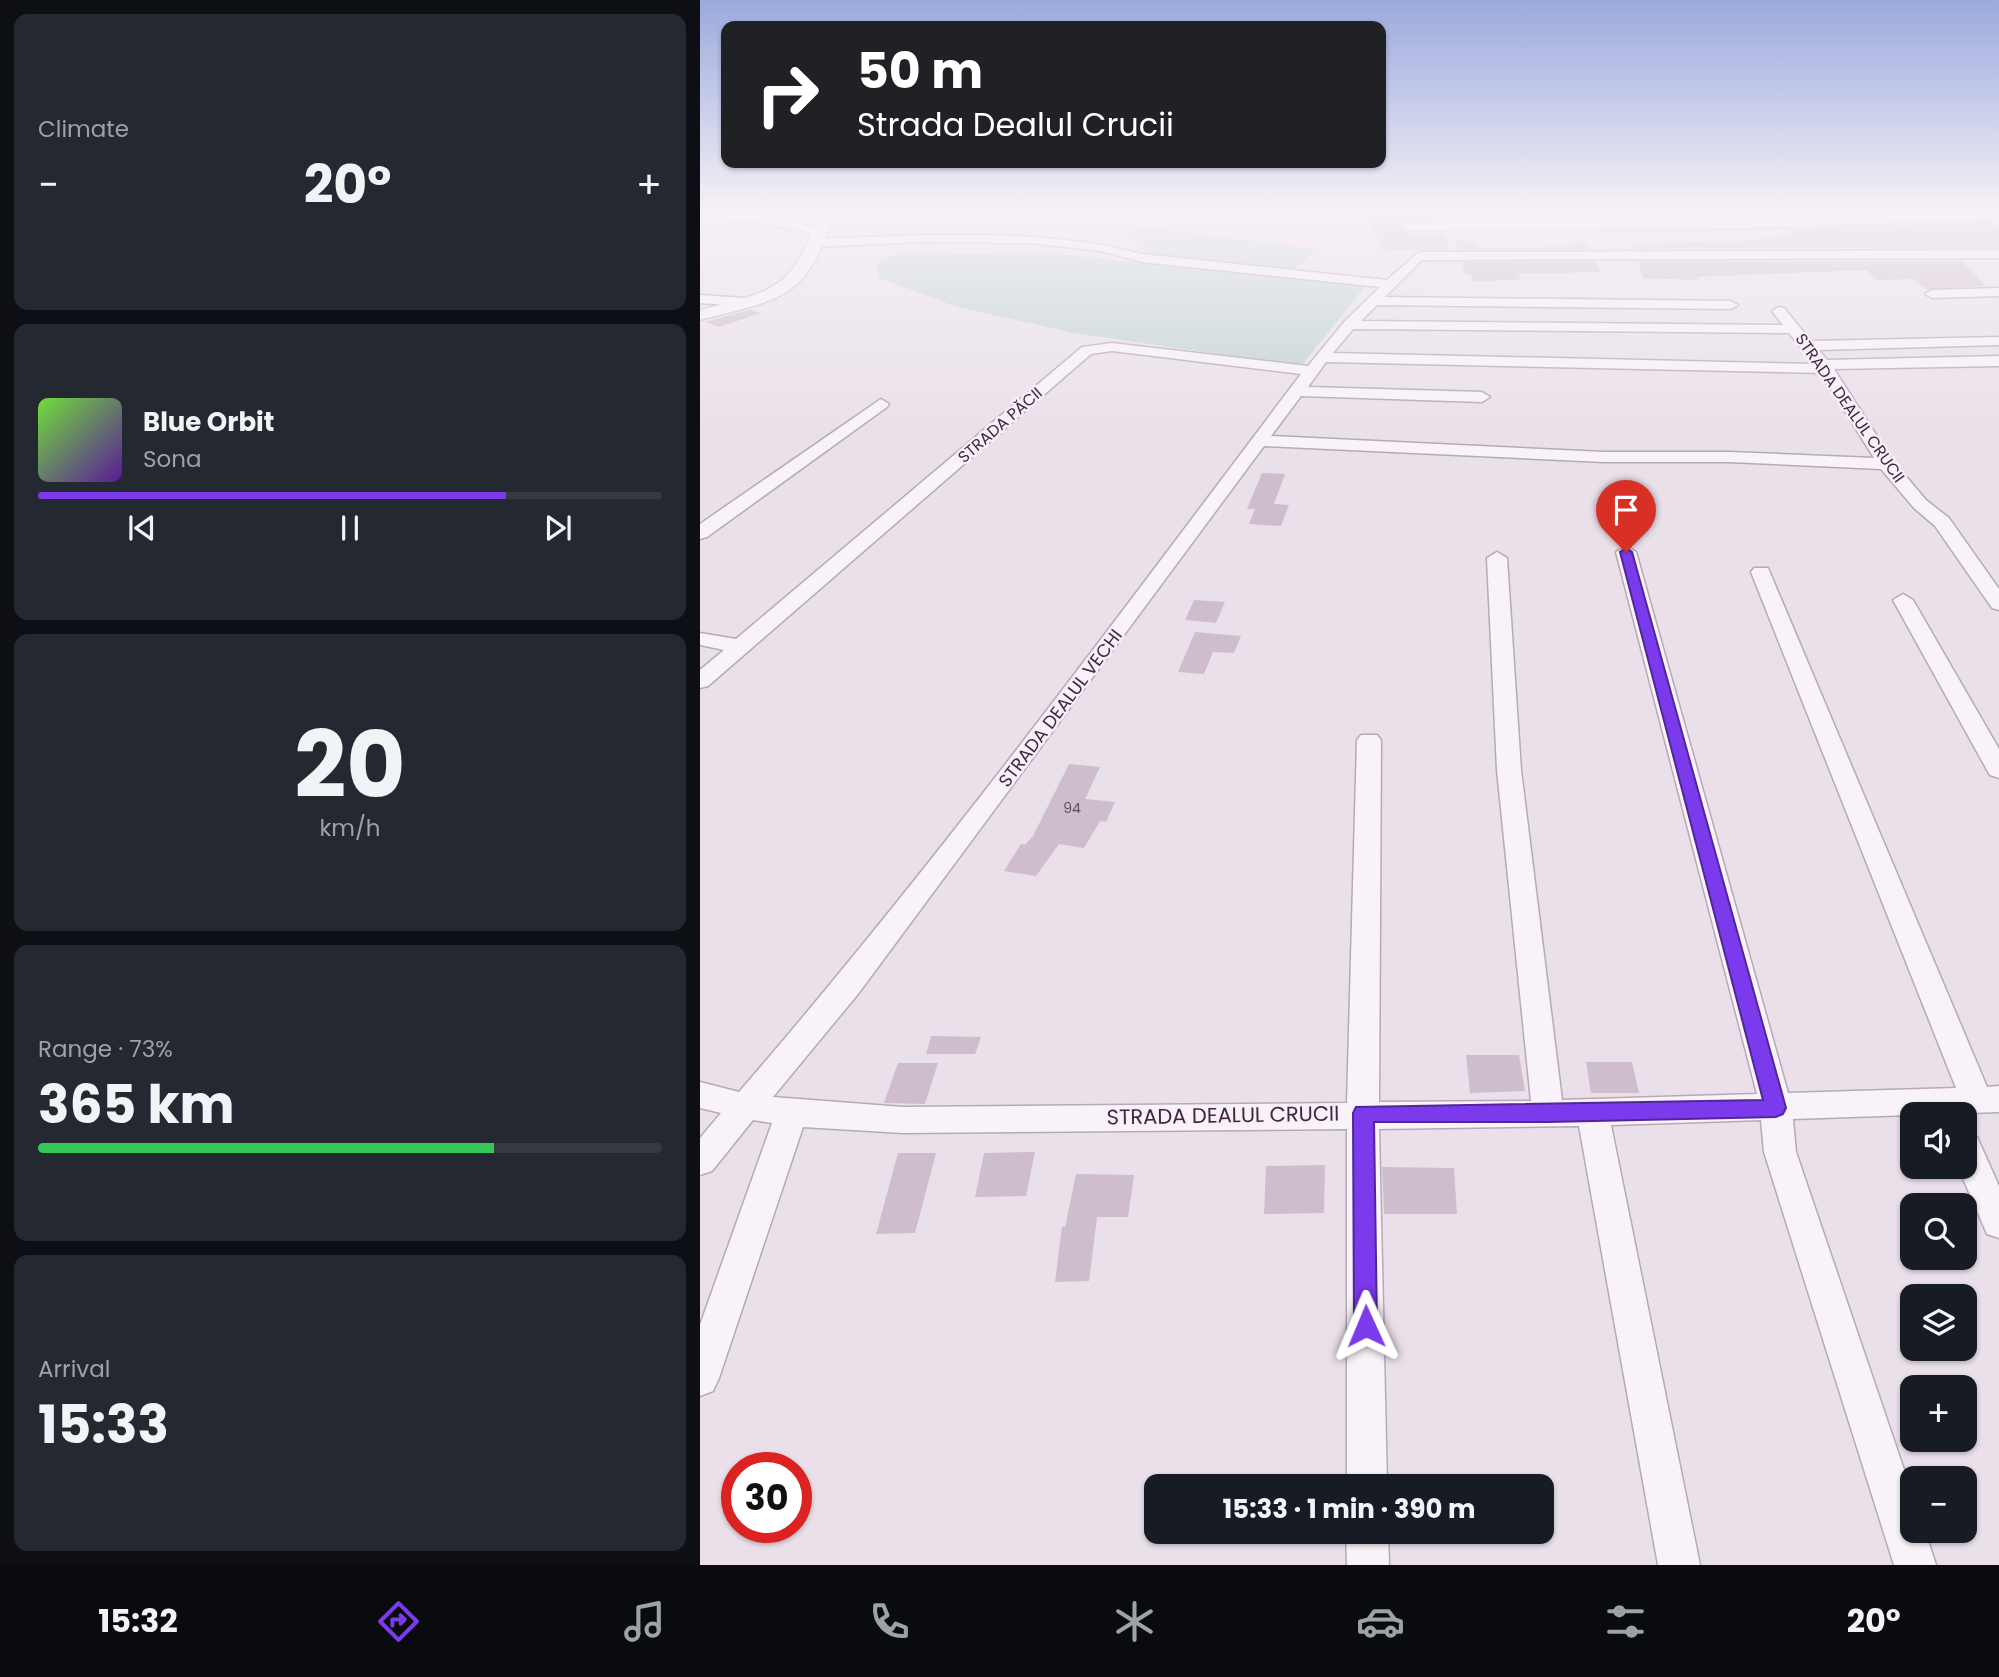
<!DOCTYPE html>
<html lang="en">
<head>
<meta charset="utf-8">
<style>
	body { margin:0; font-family:Poppins,sans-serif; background:#242831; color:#f1f3f6; height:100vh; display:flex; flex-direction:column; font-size:26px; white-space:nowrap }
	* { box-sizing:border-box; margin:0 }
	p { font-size:23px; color:#9ea1a6 }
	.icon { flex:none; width:38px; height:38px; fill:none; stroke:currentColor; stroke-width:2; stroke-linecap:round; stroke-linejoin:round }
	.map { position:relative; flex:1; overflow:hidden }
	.side { display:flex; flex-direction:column; gap:14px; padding:14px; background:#0d0f14; width:700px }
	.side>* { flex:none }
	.guide { position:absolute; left:21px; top:21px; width:665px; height:147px; border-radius:14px; box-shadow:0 2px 5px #0004; background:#202124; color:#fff; overflow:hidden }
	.buttons { position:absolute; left:1200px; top:1102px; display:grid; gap:14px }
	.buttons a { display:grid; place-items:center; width:77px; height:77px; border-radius:14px; background:#171b24; box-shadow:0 2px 5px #0004; font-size:35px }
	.speed { position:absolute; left:21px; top:1452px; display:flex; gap:14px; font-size:35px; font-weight:700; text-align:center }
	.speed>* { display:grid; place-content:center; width:91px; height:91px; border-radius:50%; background:#171b24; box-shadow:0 2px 5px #0004; line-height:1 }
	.speed .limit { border:10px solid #d22; background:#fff; color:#111 }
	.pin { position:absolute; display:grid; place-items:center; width:60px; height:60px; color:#fff; margin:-72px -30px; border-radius:50% 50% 50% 0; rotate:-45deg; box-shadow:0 0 7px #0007 }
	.pin .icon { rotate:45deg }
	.me { position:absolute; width:77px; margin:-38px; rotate:359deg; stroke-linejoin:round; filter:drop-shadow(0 0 5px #0008) }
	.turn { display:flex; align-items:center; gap:24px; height:147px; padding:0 21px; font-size:32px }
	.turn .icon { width:91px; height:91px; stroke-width:2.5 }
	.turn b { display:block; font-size:49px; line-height:60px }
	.big { font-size:52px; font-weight:700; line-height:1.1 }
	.side .widget { flex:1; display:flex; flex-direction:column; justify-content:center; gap:10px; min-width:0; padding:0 24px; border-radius:14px; background:#242831 }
	.side .dial { align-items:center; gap:0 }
	.dial b { font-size:91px; line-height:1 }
	.song { display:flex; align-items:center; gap:21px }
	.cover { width:84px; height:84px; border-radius:10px; background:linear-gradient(135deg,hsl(100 70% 55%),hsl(270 70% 35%)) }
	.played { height:7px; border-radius:4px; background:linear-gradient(90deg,#7c3aed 75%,#363941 75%) }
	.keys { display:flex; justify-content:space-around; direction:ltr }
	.heat { display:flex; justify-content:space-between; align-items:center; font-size:38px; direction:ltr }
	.charge { height:10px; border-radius:5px; background:linear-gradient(90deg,#34c759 73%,#363941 0) }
	.trip { position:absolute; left:444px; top:1474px; width:410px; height:70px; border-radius:14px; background:#171b24; box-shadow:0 2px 5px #0004; font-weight:700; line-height:70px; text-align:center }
	.tab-bar { display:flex; height:112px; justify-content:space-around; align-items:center; background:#090b0e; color:#9ea1a6 }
	.tab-bar .icon { width:49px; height:49px }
	.tab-bar .selected { color:#7c3aed }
	.tab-bar b { font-size:32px; color:#f1f3f6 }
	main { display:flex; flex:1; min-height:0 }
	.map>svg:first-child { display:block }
	.green { fill:#c0d2d4 }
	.building { fill:#cdbdcd }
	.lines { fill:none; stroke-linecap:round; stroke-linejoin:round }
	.minor-casing { stroke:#b8a8b8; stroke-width:3 }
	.tertiary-casing { stroke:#b8a8b8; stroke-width:2 }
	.minor { fill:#f8f3f8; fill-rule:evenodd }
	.tertiary { fill:#f8f3f8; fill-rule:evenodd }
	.route { fill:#7c3aed; stroke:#51269a; stroke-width:2 }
	.labels { text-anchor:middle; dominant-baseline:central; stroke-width:5; stroke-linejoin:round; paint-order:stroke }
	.number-label { font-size:14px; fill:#654c65 }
	.far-street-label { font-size:16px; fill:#422742; stroke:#f7f0f7 }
	.street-label { font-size:18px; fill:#422742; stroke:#f7f0f7 }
	.near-street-label { font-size:21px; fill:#422742; stroke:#f7f0f7 }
</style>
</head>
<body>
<main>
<section class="side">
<div class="widget"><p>Climate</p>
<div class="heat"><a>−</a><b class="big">20°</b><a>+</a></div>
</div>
<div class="widget">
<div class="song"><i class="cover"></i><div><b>Blue Orbit</b><p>Sona</p></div></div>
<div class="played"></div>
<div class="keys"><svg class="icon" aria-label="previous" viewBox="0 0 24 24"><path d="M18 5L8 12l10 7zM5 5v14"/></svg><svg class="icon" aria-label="pause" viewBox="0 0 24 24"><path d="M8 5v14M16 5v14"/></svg><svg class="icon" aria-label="next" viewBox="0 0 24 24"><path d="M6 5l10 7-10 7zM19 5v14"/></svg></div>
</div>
<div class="widget dial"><b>20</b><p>km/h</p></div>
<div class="widget"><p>Range · 73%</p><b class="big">365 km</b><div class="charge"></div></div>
<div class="widget"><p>Arrival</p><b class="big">15:33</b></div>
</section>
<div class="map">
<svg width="1299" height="1565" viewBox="0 0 1299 1565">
	<rect width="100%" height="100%" fill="#eae0ea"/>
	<g class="green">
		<path d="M443,227L616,249L595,269L456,255L444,251L425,236Z"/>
		<path d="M206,253L366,255L667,284L601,366L374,333L257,307L180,278L176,266L181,259Z"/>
	</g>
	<g class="building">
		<path d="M1086,210H1244L1069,217L1062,211Z"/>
		<path d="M727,213L736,219H706L698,227L706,233H742L751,249L683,251L668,215Z"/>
		<path d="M1289,222L1299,228V247L933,249L932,244L1066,240L1063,238L1094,236L1085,229Z"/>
		<path d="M756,241H775L778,248L869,247L868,243H884L888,249H758Z"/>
		<path d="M1262,261L1286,286L1227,290L1214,279L1178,280L1166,270L996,277L998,280L943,278L938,262Z"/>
		<path d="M762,262H896L902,272L818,274L821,280L773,281L770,274H765Z"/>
		<path d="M49,310L61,313L19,327L5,322Z"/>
		<path d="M562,473L585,474L574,504L589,505L581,526L549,524L555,509H547Z"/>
		<path d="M494,600L525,602L516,623L485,620Z"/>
		<path d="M495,632L541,636L534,653L513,652L504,674L478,672Z"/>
		<path d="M369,764L400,767L385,799L415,802L406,822L400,821L384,848L359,844L336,876L304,871L321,844L325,845L333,836Z"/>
		<path d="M231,1036L281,1037L275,1054H226Z"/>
		<path d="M766,1055H819L825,1091L770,1093Z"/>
		<path d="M886,1062H932L939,1093H891Z"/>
		<path d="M198,1063H238L225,1104L184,1103Z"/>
		<path d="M335,1152L326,1196L275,1197L284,1153Z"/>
		<path d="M198,1153H236L215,1233L176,1234Z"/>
		<path d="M625,1165L624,1213L564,1214L566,1166Z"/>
		<path d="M682,1167L754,1168L757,1214H684Z"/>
		<path d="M376,1174L434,1175L428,1217H397L389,1281L355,1282L362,1227H365Z"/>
	</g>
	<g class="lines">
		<g class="minor-casing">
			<g id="minor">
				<path d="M0,210L69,216L126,231L120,235L69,224L0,218Z"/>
				<path d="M1299,211V219L1024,229L706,230L700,226L706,222L1024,221Z"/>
				<path d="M222,235C297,234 370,235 442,254L687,280L719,252L1299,250V258L722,260L685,297L1031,301L1038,305L1031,309L677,305L661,321L1083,325L1072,311L1079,307L1084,308L1111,341L1299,337V345L1119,350L1127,360L1299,356V366L1134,369L1193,461L1226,500L1249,518L1299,589V610L1292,608L1235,526L1214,508L1181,469L1029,462H904L564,446L158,994L73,1097L203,1107L647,1103L657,740L661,735H677L681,740L679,1102L831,1101L797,770L787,558L797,552L807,558L821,770L862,1100L1057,1094L916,552L926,546L936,552L1088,1093L1256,1088L1051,572L1054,568H1068L1287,1087L1299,1086V1112L1093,1119L1096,1152L1213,1496V1531H1225L1236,1565H1194L1064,1152L1061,1120L911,1125L1000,1565H958L879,1126L679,1129L687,1486H647V1129L203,1133L103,1127L19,1378L13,1391L0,1396V1325L72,1123L53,1120L12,1171L0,1175V1138L21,1113L0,1108V1082L39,1092C238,862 418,616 601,374L412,351L391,354L8,686L0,688V670L24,650L0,645V633L36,639L382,347L412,343L608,366L644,322L680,287L442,262L401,251L330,243L222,242L115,247L109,243L115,239ZM653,329L1089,333L1114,364L633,353ZM626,362L1121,373L1174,458L1029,452H904L571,436L601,396L782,402L790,397L782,392L608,387Z"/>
				<path d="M1299,288V296L1232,298L1225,294L1232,290Z"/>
				<path d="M0,295L44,298L51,302L44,306L0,303Z"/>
				<path d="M181,399L189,404L187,407L7,537L0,539V524Z"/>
				<path d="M1203,594L1213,600L1299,749V778L1290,775L1287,770L1193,600Z"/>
				<path d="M1265,1133L1277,1137L1299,1186V1238L1287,1234L1258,1167H1265Z"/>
				<path d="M646,1531H688L689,1565H647Z"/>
			</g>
		</g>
		<g class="tertiary-casing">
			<path id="tertiary" d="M119,210H135C108,299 84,299 0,320V310C77,290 94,289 119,210Z"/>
		</g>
		<use href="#minor" class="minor"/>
		<use href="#tertiary" class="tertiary"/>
	</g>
	<linearGradient id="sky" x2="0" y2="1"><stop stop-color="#9ba9dd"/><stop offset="0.49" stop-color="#f6f1f6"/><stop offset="1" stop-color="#f6f1f6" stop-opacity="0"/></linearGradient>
	<rect width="1299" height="429" fill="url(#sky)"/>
	<path class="route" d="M926,548L932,552L1086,1108L1083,1114L1076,1117L848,1122H674L677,1326L674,1334L666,1337L657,1334L654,1326L653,1113L656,1107L1063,1100L920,552Z"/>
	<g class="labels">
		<g class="number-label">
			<text x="372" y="808">94</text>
		</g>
		<g class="far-street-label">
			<text transform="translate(1150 408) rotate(55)">STRADA DEALUL CRUCII</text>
			<text transform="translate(300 425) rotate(-41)">STRADA PĂCII</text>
		</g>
		<g class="street-label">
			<text transform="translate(360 708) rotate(-53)">STRADA DEALUL VECHI</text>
		</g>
		<g class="near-street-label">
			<text transform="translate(523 1115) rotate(-1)">STRADA DEALUL CRUCII</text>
		</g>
	</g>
</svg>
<div class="buttons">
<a><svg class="icon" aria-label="sound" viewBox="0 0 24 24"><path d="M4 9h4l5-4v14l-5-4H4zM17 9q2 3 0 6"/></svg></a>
<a><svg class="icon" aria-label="search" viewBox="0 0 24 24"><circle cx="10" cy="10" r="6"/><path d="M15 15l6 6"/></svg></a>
<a><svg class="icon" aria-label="layers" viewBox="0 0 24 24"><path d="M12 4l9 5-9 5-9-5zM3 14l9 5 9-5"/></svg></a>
<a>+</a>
<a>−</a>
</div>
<div class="speed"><div class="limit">30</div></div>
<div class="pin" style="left:926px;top:552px;background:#d93025"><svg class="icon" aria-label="arrive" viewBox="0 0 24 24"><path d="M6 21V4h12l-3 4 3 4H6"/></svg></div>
<svg class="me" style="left:666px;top:1326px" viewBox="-20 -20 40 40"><path d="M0-17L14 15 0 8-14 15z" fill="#7c3aed" stroke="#fff" stroke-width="4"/></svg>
<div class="trip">15:33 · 1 min · 390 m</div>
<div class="guide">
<div class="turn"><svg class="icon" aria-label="right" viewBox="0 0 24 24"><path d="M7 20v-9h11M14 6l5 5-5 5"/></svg><div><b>50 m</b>Strada Dealul Crucii</div></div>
</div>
</div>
</main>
<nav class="tab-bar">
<b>15:32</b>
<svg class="icon selected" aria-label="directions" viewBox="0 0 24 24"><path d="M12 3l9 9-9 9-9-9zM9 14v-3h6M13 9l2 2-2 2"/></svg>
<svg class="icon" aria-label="music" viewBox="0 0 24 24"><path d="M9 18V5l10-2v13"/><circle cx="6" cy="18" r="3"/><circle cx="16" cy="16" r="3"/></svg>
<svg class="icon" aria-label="phone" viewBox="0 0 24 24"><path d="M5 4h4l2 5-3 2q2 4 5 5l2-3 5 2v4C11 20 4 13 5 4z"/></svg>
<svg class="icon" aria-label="climate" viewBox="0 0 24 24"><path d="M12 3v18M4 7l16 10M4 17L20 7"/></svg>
<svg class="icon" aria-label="car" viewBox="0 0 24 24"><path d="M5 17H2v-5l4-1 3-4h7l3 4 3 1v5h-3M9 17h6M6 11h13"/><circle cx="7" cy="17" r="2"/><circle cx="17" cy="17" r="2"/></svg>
<svg class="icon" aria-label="filters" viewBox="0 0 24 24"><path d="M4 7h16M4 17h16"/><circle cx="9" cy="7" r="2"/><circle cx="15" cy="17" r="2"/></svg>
<b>20°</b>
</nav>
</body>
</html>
